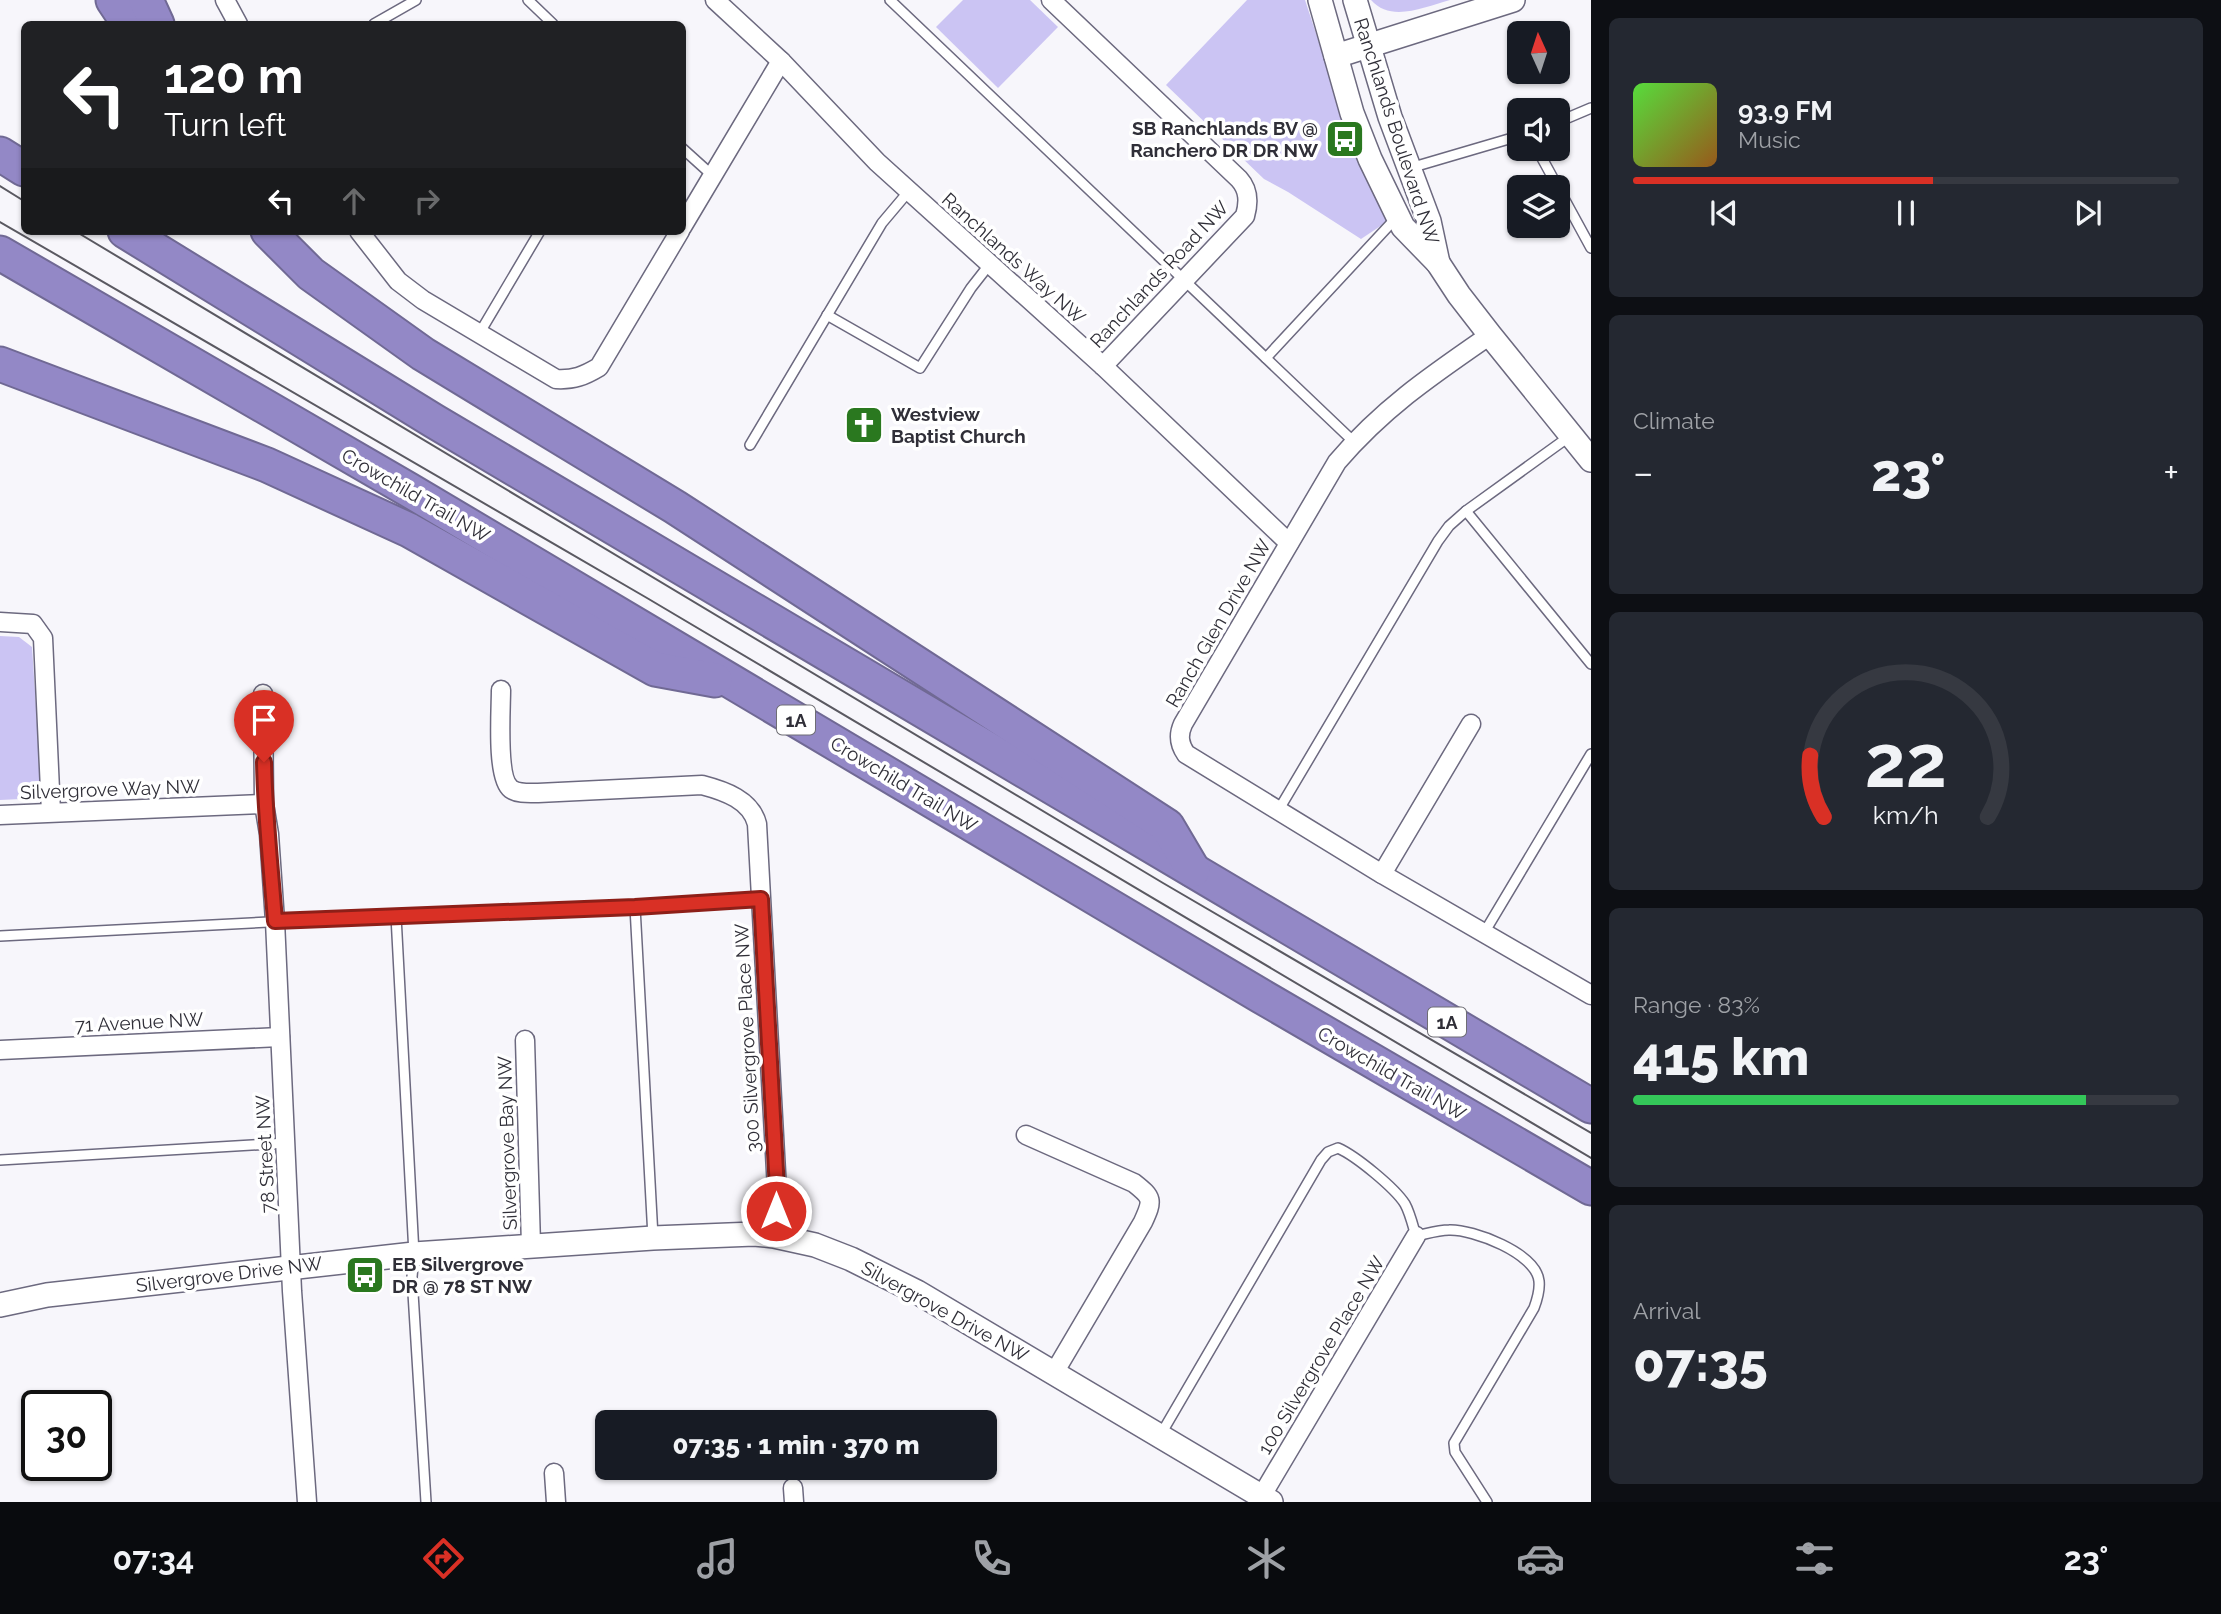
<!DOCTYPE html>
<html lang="en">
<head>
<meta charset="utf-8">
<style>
	body { margin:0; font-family:Raleway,sans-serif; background:#242831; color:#f1f3f6; height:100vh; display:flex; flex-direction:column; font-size:26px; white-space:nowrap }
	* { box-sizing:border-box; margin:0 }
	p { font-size:23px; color:#9ea1a6 }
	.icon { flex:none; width:38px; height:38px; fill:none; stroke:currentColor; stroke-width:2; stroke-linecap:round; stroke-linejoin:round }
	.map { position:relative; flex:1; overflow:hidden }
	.side { display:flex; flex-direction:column; gap:18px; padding:18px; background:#0d0f14; width:630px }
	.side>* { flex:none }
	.banner { position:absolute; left:21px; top:21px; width:665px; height:214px; border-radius:10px; box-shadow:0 2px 5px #0004; background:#202124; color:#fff; overflow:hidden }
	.needle { width:46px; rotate:357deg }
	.fabs { position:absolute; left:1507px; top:21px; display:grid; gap:14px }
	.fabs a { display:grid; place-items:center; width:63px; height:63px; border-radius:10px; background:#171b24; box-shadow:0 2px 5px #0004; font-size:35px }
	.speed { position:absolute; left:21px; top:1390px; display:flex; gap:14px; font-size:35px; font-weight:700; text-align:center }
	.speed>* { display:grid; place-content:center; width:91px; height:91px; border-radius:50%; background:#171b24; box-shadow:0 2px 5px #0004; line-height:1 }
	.speed .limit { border:4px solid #111; border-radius:10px; background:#fff; color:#111 }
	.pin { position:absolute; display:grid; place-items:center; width:60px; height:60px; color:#fff; margin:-72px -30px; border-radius:50% 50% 50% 0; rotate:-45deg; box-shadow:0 0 7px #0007 }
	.pin .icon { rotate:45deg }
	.me { position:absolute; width:77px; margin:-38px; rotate:0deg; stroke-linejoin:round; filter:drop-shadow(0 0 5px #0008) }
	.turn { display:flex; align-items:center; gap:24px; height:147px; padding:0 28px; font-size:32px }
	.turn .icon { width:91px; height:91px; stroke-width:2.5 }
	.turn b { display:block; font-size:49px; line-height:60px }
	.lanes { display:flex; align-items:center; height:66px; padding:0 28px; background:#0003; justify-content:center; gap:35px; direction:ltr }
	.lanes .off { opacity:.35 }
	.big { font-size:52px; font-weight:800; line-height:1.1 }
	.side .card { flex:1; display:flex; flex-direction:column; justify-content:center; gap:10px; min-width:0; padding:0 24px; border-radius:10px; background:#242831 }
	.side .dial { align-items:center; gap:0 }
	.dial svg { height:182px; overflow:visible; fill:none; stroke:#363941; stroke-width:7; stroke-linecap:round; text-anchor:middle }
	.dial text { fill:#f1f3f6; stroke:none }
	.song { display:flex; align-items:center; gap:21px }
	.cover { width:84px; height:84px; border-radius:10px; background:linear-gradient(135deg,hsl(110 70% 55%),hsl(30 70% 35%)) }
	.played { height:7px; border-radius:4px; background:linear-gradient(90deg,#d93025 55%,#363941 55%) }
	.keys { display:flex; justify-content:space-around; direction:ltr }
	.heat { display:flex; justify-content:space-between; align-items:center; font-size:38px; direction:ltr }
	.charge { height:10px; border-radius:5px; background:linear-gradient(90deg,#34c759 83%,#363941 0) }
	.trip { position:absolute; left:595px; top:1410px; width:402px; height:70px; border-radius:10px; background:#171b24; box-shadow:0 2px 5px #0004; font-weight:800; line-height:70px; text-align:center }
	.dock { display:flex; height:112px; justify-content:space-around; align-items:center; background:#090b0e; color:#9ea1a6 }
	.dock .icon { width:49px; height:49px }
	.dock .current { color:#d93025 }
	.dock b { font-size:32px; color:#f1f3f6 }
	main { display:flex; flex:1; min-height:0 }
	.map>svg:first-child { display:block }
	.green { fill:#cbc4f3 }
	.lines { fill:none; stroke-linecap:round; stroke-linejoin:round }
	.service-casing { stroke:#6c697f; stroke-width:12 }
	.minor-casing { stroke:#6c697f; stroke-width:21 }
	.tertiary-casing { stroke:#6c697f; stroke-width:26 }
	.motorway-casing { stroke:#706994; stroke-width:37 }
	.service { stroke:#fff; stroke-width:9 }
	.minor { stroke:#fff; stroke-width:18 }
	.tertiary { stroke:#fff; stroke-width:23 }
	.motorway { stroke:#9388c6; stroke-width:33 }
	.tram { stroke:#5a5961; stroke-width:2 }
	.route-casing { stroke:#8d1f18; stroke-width:18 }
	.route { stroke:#d93025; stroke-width:12 }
	.labels { text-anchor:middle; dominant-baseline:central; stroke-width:7; stroke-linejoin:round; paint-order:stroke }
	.shield { fill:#fff; stroke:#6e6d74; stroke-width:2 }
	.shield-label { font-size:18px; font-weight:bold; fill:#302f38 }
	.poi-label { font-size:19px; font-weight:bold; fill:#302f38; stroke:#fff; text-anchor:start }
	.street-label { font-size:19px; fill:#302f38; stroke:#fff }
</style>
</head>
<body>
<main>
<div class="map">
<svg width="1591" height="1502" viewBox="0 0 1591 1502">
	<rect width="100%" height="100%" fill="#f7f6fb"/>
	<g class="green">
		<path d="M963,0H1030L1058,27L998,88L936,27Z"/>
		<path d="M1247,0H1305L1356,155L1388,221L1361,239L1288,192L1264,179L1166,85Z"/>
		<path d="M1371,0H1450C1424,7 1391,23 1371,0Z"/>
		<path d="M0,636L19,637L32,647L41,781L21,799L0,800Z"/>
	</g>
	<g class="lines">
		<g class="service-casing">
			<g id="service">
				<path d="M528,0L553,24"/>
				<path d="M890,0L1354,442"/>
				<path d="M374,24L416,0"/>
				<path d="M1558,122L1591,108"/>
				<path d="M682,148L713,176"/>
				<path d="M1537,149L1591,248"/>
				<path d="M1410,168L1519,136"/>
				<path d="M827,315L920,368L971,288L989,265"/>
				<path d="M479,334L540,231"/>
				<path d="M1266,358L1396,218"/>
				<path d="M750,445L882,223L909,191"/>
				<path d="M1466,511L1591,664"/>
				<path d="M1278,811L1438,541L1449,526L1466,511L1570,436"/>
				<path d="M635,907L653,1237"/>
				<path d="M396,916L414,1254L412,1277L426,1502"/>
				<path d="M1484,933L1591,754"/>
				<path d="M0,936L288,921L635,907L761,899"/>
				<path d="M0,1160L286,1143"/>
				<path d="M1161,1434L1321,1160L1328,1152L1338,1148C1356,1156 1395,1188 1405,1204C1410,1213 1413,1226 1416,1236C1426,1234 1438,1230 1449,1230C1473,1229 1536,1253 1539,1281C1540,1290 1537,1300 1534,1308L1454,1443L1455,1452L1487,1502"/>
			</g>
		</g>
		<g class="minor-casing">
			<g id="minor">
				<path d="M225,0L238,24"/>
				<path d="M715,0L781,61L877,162L1103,366L1289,543"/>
				<path d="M1051,0L1239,179C1249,190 1249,202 1245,216L1103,366"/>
				<path d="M682,227L781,61"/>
				<path d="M359,231L398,281L423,300L556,379C574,380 584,376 599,367L680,231"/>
				<path d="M1490,335C1432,375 1383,408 1337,462L1183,724C1178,735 1179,744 1186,754L1382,874L1591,995"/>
				<path d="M0,622L33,624L43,638L51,812"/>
				<path d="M501,690C501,709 496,778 511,789C518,794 529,793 538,793L702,785C725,791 751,800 757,824L777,1190L774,1236"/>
				<path d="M263,694L264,804L269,834L275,921L292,1291L307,1502"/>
				<path d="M0,815L264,804"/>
				<path d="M1382,874L1471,724"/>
				<path d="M525,1040L531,1245"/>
				<path d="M0,1050L280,1037"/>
				<path d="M1026,1135L1134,1183C1153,1198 1153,1200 1143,1222L1054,1373"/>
				<path d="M554,1473L556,1502"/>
				<path d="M793,1488L794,1502"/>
				<path d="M1258,1502L1416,1236"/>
			</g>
		</g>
		<g class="tertiary-casing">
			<g id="tertiary">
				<path d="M1320,0L1352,113L1370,159L1403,227L1438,263L1459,295L1490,335L1591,460"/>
				<path d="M1355,0L1390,117L1429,221L1438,263"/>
				<path d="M1336,56L1513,0"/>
				<path d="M0,1305L47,1295L414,1254L653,1238L754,1234L774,1236L815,1245L851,1259L917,1292L1271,1502"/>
			</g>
		</g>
		<g class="motorway-casing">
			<g id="motorway">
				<path d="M113,0L129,24"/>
				<path d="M146,0L157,24"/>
				<path d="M0,154L24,169"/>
				<path d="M125,231L434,421L1591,1106"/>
				<path d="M268,231L311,274L423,354L675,507L1167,826L1193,870"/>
				<path d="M0,253L409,490L1261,996L1591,1188"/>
				<path d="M0,364L267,465L409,530L655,669L715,680"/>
			</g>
		</g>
		<use href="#service" class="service"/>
		<use href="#minor" class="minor"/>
		<use href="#tertiary" class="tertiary"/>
		<use href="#motorway" class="motorway"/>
		<g class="tram">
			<path d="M0,186L24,201"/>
			<path d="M0,222L647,598L1591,1158"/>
			<path d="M75,231L1163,883L1591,1133"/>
		</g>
	</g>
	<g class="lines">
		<g class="route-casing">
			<path id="route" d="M264,762C265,815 271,868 275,921L635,907L761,899L777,1189L776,1211"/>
		</g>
		<use href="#route" class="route"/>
	</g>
	<defs>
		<g id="bus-square" transform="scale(2.0125)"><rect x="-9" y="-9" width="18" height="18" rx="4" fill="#2a781f" stroke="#fff"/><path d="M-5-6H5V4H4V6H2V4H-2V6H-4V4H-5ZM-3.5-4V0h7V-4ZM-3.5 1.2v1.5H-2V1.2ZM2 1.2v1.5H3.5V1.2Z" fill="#fff"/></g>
		<g id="church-square" transform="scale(2.0125)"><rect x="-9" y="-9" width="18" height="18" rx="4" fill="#2a781f" stroke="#fff"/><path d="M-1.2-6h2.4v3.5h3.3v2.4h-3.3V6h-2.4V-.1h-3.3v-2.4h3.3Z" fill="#fff"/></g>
	</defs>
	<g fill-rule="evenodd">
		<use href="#bus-square" x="1345" y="139"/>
		<use href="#church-square" x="864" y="425"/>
		<use href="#bus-square" x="365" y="1275"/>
	</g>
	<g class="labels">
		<g class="shield">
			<rect x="777" y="705.5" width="38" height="29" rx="5"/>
			<rect x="1428" y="1007.5" width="38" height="29" rx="5"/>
		</g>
		<g class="shield-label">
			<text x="796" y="720">1A</text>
			<text x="1447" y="1022">1A</text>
		</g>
		<g class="poi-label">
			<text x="1318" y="128" text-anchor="end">SB Ranchlands BV @<tspan x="1318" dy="22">Ranchero DR DR NW</tspan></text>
			<text x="891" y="414">Westview<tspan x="891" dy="22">Baptist Church</tspan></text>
			<text x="392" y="1264">EB Silvergrove<tspan x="392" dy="22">DR @ 78 ST NW</tspan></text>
		</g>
		<g class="street-label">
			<text transform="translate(1397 131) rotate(72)">Ranchlands Boulevard NW</text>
			<text transform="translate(1014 258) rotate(42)">Ranchlands Way NW</text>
			<text transform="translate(1159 274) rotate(-47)">Ranchlands Road NW</text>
			<text transform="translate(416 495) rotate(30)">Crowchild Trail NW</text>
			<text transform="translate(1218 623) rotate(-60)">Ranch Glen Drive NW</text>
			<text transform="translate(904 784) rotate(31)">Crowchild Trail NW</text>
			<text transform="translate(110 789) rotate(-2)">Silvergrove Way NW</text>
			<text transform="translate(139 1022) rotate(-3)">71 Avenue NW</text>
			<text transform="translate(747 1038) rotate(-93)">300 Silvergrove Place NW</text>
			<text transform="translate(1392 1073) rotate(30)">Crowchild Trail NW</text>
			<text transform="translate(507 1143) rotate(-92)">Silvergrove Bay NW</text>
			<text transform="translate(265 1154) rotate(-93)">78 Street NW</text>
			<text transform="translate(229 1274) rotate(-7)">Silvergrove Drive NW</text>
			<text transform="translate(945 1311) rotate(29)">Silvergrove Drive NW</text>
			<text transform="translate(1321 1355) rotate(-59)">100 Silvergrove Place NW</text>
		</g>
	</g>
</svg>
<div class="fabs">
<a><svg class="needle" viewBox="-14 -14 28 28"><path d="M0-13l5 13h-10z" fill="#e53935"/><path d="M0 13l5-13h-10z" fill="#9ea1a6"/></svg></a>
<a><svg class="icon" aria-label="sound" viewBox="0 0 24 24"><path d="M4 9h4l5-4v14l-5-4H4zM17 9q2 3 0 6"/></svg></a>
<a><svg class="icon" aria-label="layers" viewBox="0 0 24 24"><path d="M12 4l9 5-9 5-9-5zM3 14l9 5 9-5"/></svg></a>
</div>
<div class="speed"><div class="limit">30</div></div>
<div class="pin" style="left:264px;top:762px;background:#d93025"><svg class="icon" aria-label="arrive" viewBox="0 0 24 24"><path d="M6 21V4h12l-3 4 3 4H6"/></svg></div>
<svg class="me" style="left:776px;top:1211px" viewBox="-20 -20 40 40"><circle r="17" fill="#d93025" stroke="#fff" stroke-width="3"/><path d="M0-11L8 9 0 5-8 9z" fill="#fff"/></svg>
<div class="trip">07:35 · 1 min · 370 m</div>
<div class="banner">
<div class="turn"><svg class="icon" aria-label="left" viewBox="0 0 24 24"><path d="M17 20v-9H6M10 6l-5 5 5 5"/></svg><div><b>120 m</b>Turn left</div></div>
<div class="lanes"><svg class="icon" aria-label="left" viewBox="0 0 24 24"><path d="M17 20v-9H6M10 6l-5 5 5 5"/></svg><svg class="icon off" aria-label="ahead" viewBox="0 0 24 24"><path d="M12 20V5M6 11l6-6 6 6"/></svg><svg class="icon off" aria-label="right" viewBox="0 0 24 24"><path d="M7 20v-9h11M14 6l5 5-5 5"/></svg></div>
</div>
</div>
<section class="side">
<div class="card">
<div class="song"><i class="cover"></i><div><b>93.9 FM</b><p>Music</p></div></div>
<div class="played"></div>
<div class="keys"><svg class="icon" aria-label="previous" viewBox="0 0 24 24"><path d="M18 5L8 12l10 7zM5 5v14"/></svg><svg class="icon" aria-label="pause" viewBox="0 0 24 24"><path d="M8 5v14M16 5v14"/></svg><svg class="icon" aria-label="next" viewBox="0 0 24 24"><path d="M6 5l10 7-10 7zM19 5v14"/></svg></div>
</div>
<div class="card"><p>Climate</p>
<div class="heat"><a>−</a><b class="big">23°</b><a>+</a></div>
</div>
<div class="card dial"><svg viewBox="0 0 100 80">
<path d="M14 69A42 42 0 1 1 86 69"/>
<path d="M14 69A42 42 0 0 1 8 42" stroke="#d93025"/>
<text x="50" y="56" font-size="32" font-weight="700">22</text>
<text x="50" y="72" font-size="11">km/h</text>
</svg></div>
<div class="card"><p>Range · 83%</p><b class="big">415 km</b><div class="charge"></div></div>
<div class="card"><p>Arrival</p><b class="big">07:35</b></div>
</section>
</main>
<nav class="dock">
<b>07:34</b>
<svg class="icon current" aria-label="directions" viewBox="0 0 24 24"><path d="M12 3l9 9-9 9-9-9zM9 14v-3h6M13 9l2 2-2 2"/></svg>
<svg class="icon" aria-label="music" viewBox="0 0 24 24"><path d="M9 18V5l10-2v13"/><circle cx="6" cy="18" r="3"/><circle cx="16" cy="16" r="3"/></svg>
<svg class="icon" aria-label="phone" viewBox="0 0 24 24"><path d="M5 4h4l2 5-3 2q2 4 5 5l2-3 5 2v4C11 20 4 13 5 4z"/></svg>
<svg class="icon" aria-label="climate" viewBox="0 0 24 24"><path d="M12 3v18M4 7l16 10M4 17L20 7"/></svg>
<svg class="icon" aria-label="car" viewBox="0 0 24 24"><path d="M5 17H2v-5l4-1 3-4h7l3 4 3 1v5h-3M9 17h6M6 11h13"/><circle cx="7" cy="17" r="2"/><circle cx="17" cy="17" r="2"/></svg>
<svg class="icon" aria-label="filters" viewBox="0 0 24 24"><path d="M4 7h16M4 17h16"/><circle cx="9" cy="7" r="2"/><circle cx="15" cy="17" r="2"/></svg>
<b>23°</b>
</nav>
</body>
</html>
